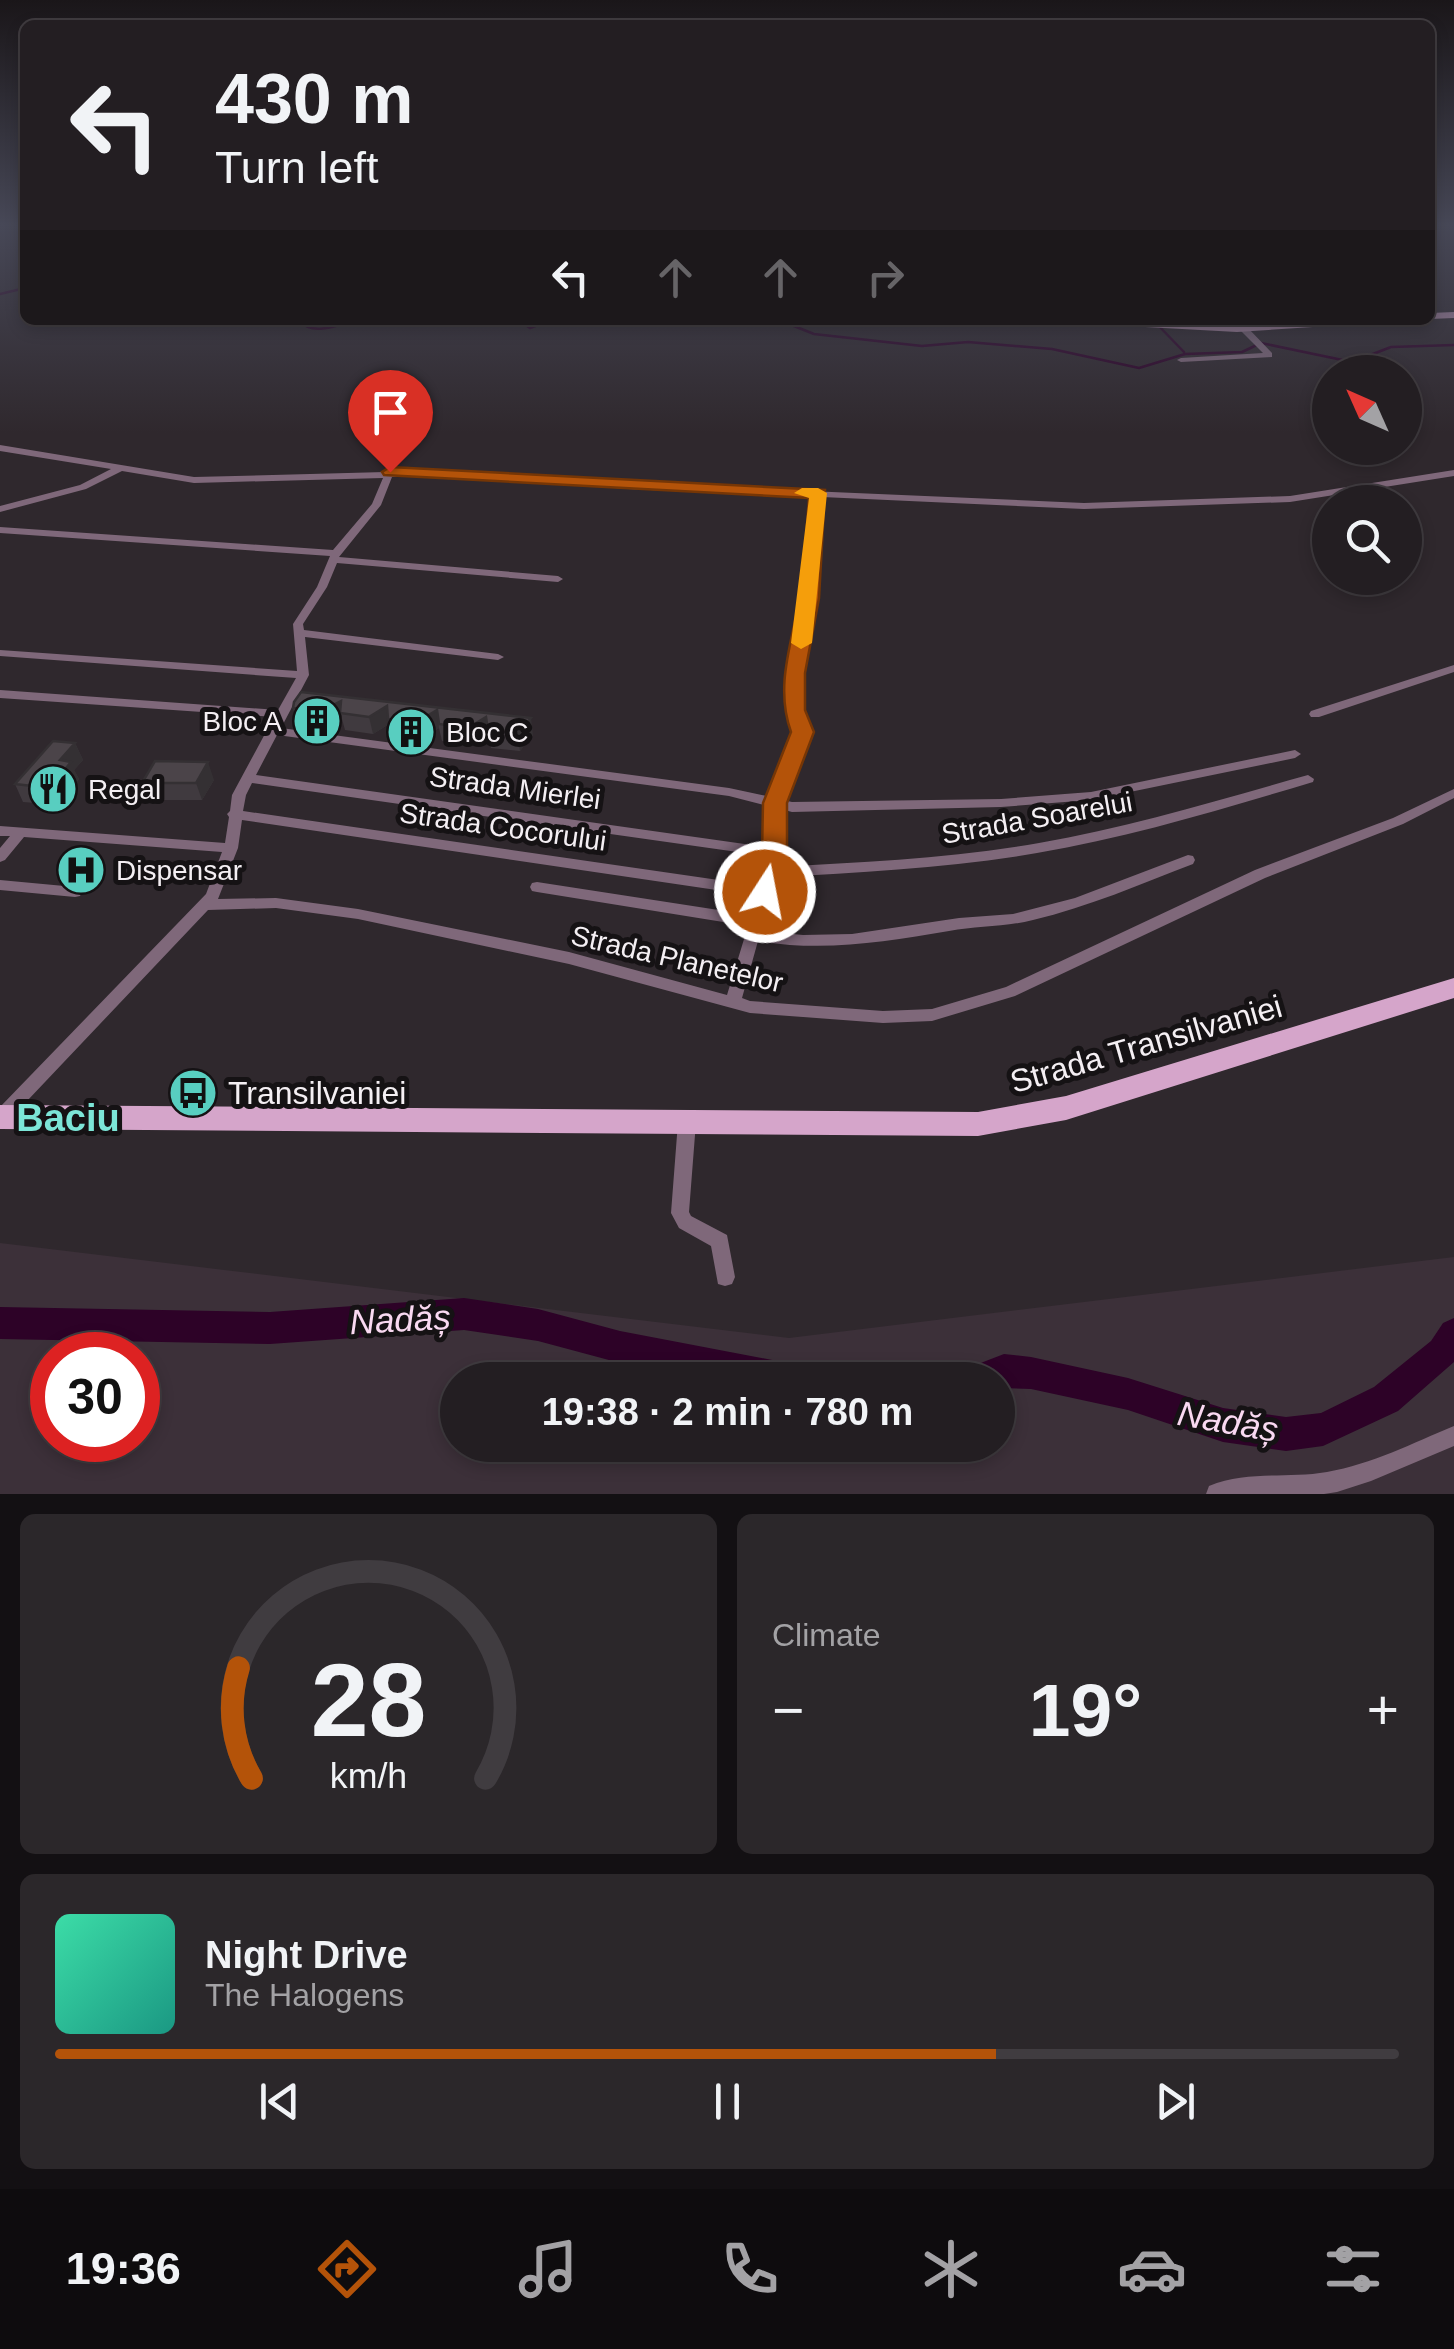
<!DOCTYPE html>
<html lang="en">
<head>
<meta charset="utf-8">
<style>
	body { margin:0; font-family:Arial,sans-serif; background:#2b272a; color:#f1f3f6; height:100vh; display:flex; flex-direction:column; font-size:38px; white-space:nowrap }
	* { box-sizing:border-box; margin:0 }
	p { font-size:32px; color:#a3a2a5 }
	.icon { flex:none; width:55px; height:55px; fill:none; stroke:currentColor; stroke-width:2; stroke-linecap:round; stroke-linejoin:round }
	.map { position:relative; height:1494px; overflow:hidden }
	.drawer { display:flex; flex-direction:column; gap:20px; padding:20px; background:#131013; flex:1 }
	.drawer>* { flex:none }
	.banner { position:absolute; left:20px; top:20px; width:1415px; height:305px; border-radius:15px; box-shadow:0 5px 15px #0003,0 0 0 2px #403c40; background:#231e22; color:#f1f3f6; overflow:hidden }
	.needle { width:65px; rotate:315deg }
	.buttons { position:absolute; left:1312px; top:355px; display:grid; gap:20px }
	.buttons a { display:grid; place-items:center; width:110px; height:110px; border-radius:50%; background:#231e22; box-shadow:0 5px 15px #0003,0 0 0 2px #403c40; font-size:50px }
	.speed { position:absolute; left:30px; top:1332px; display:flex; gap:20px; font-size:50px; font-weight:700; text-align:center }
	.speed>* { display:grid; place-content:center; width:130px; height:130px; border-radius:50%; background:#231e22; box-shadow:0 5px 15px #0003,0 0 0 2px #403c40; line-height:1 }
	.speed .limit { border:15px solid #d22; background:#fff; color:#111 }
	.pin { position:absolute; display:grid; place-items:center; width:85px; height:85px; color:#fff; margin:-102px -42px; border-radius:50% 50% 50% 0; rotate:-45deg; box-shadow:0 0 10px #0007 }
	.pin .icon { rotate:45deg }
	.me { position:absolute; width:110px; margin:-55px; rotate:11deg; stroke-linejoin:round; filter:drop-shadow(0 0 8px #0008) }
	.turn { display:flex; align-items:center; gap:35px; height:210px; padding:0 30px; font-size:45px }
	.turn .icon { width:130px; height:130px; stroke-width:2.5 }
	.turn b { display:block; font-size:70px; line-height:85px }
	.lanes { display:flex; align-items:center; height:95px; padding:0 30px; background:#0003; justify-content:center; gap:50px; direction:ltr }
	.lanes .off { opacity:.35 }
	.big { font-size:75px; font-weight:700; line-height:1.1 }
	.drawer .widget { flex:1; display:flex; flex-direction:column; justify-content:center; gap:15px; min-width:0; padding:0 35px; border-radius:15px; background:#2b272a }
	.drawer .dial { align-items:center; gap:0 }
	.dial svg { height:260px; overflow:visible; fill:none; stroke:#403c40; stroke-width:7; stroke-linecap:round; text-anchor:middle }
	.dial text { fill:#f1f3f6; stroke:none }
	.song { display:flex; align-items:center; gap:30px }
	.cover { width:120px; height:120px; border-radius:15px; background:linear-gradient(135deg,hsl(160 70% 55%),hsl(170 70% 35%)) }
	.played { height:10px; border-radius:5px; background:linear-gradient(90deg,#b45309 70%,#403c40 70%) }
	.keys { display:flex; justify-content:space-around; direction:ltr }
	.heat { display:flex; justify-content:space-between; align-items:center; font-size:55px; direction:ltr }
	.drawer .tiles { flex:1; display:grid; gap:20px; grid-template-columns:1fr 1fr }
	.widget:last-child { grid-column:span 2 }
	.trip { position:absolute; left:440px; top:1362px; width:575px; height:100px; border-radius:50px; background:#231e22; box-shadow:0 5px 15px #0003,0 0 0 2px #403c40; font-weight:700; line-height:100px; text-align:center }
	.tabs { display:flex; height:160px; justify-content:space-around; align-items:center; background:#0e0c0e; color:#a3a2a5 }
	.tabs .icon { width:70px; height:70px }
	.tabs .selected { color:#b45309 }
	.tabs b { font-size:45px; color:#f1f3f6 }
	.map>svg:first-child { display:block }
	.built { fill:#3c3039; fill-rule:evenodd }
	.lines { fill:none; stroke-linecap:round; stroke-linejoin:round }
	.stream { stroke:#2d0227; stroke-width:2.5 }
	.river { fill:#2d0227; fill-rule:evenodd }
	.minor { fill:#7f687a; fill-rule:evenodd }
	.secondary { fill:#b08ba7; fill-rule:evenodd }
	.primary { fill:#d5a5ca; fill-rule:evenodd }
	.wall { fill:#403a3f }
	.shaded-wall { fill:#343033 }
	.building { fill:#4b4449; stroke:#343033; stroke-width:2.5 }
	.route { fill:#b45309; stroke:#753606; stroke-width:2.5 }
	.slow { fill:#f59e0b }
	.labels { text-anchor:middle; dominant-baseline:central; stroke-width:10; stroke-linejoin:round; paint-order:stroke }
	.poi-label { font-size:28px; fill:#f4eff3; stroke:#151214; text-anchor:start }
	.street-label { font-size:28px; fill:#f4eff3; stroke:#151214 }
	.near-street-label { font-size:32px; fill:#f4eff3; stroke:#151214 }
	.near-poi-label { font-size:32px; fill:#f4eff3; stroke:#151214; text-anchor:start }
	.near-water-label { font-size:35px; font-style:italic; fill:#f9d9f1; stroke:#151214 }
	.near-quarter-label { font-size:38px; font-weight:bold; fill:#7ce5d7; stroke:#151214 }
</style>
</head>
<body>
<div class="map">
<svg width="1454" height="1494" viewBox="0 0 1454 1494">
	<rect width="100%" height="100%" fill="#2f282d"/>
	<path class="built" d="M0,1243L789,1338L1454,1257V1494H0ZM52,1355H138V1440H52ZM458,1380H998V1445H458Z"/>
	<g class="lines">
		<g class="stream">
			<path d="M0,294L25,288"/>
			<path d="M298,320C313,337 337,325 356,320"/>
			<path d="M518,320L530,328L551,320"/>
			<path d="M779,320L814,334L922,346L968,342L1052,349L1139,368L1185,354L1242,352L1261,343L1352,362L1391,347L1454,345"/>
			<path d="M1153,320L1184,352"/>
		</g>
		<g class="river">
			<path d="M464,1298L538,1309L620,1331L793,1364L804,1369L809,1380H709L620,1363L538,1341L464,1330L270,1344L0,1339V1307L270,1312Z"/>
			<path d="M1454,1318V1362L1398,1411L1323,1446L1286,1451L1223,1442L1128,1410L1031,1389L998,1388V1380H960L965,1369L1004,1354L1031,1357L1128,1378L1223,1408L1286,1417L1321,1413L1374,1387L1431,1341L1443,1323Z"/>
		</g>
		<g class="minor">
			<path d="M1241,327H1247L1272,353V357L1181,362L1177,360L1181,358L1263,353L1241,331Z"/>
			<path d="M0,445L194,477L385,472L390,469L394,472L448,470L628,483L1084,503L1290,496L1454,470V476L1290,502L1084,509L822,497L814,598L800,673V710L809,733L783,800L792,802L1001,799L1091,792L1295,750L1301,754L1295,758L1091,800L1001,807L792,812L781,809L779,849L782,853L779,857L778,867C866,862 953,858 1039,843C1130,827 1219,800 1308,775L1314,779L1313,782C1222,809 1131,837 1037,853C951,868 864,872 777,877L761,931L803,935L852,934L959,918L1013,914L1075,898L1188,855L1193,856L1195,860L1193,864C1141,884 1088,907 1033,920C1005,927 977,926 949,931C885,942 823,952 758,941L742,998L750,1001L883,1011L932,1009L1006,987L1255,870L1393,818L1454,789V798L1403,824L1265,878L1015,996L932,1021L883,1023L750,1013L569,964L358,919L276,908L208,910L9,1120L0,1121V1107L206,894L222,852L24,837L5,860L0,862V848L10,836H0V826L225,843L229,817L227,814L230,811L232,795L274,717L0,698V690L278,710L296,678L0,656V650L297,671L293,624L317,587L330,556L0,533V527L333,550L372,504L383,478L194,483L122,471L86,489L0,512V506L80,485L111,469L0,451ZM448,476L628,489L813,497L804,598L788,673V710L797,733L771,797L729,788L281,728L309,675L305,637L498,660L504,657L498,654L304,630L303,624L327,587L337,563L558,582L563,579L558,576L339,557L381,505L392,477ZM277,735L729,796L768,806L766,847L256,775ZM252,783L765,856L764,872L760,886L243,811L246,795ZM242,820L757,896L751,915L537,882L532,883L530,887L532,891L537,892L748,926L727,995L569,952L358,909L276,898L218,899L238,848Z"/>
			<path d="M1454,665V672L1319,717H1311L1309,714L1311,711Z"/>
			<path d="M0,880L75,887L80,888L82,892L80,896L75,897L0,890Z"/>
			<path d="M687,1114L693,1117L696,1122L689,1212L691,1216L727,1235L735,1277L732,1284L725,1286L718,1284L711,1246L679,1228L671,1213L678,1122L681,1117Z"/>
			<path d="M1454,1426V1446L1371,1481L1337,1492L1324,1494H1206L1209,1486C1248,1470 1287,1479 1327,1472C1372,1464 1413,1443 1454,1426Z"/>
		</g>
		<g class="secondary">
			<path d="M1454,312V318L1430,319V313Z"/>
			<path d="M1067,320L1237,326L1380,320L1375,323L1237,332L1072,323Z"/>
		</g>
		<path class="primary" d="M1454,978V998L1066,1120L978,1136L0,1129V1105L978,1112L1066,1096Z"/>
	</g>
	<g class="wall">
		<path d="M293,708L533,735L520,751L491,748L488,734L471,745L442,741L439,728L420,739L392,736L389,724L373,734L345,730L342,719L326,728L298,725Z"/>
		<path d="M75,743L83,760L74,770L79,779L62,800L54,799L49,804L23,802L15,784Z"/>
		<path d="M214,780L202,800H149L142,783Z"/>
	</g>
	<g class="shaded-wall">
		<path d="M341,701L342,719L326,728L321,711Z"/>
		<path d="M387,706L389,724L373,734L369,717Z"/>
		<path d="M437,710L439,728L420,739L417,722Z"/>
		<path d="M486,717L488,734L471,745L468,728Z"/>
		<path d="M531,718L533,735L520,751L517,734Z"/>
		<path d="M75,743L83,760L74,770L79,779L62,800L54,783L60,760Z"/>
		<path d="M208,762L214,780L202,800L196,783Z"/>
		<path d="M45,782L54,799L49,804L41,787Z"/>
	</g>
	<g class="building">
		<path d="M301,692L531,718L517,734L488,730L486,717L468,728L439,724L437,710L417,722L388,719L387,706L369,717L340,713L341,701L321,711L293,708L294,702Z"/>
		<path d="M53,741L75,743L60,760L71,762L54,783L45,782L41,787L15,784Z"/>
		<path d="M155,761L208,762L196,783H142Z"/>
	</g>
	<linearGradient id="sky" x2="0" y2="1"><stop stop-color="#1a1619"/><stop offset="0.52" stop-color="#474857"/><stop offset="1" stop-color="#474857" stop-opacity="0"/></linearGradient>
	<rect width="1454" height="433" fill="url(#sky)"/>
	<path class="route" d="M390,467L825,490L819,598L805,673V710L814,732L787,803V853L774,898H756L752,892L762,853L763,803L791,732C775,687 791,646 799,601C805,567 806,532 809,498L384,475L382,472Z"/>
	<path class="slow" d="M818,488L827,493L812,643L801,649L791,643L809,498L794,493L802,488Z"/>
	<defs>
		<g id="building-disc" transform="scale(2.5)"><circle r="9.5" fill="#58cec0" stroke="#151214"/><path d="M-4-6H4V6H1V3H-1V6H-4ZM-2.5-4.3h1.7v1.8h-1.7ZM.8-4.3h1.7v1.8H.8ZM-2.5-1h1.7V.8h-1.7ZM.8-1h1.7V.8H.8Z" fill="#111"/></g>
		<g id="restaurant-disc" transform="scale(2.5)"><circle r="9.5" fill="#58cec0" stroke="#151214"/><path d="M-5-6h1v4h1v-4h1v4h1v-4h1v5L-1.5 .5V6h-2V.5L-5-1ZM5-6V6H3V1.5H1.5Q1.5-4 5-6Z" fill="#111"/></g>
		<g id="hospital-disc" transform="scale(2.5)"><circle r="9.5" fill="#58cec0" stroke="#151214"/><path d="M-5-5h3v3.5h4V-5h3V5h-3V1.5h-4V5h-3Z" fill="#111"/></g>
		<g id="bus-disc" transform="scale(2.5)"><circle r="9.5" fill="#58cec0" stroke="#151214"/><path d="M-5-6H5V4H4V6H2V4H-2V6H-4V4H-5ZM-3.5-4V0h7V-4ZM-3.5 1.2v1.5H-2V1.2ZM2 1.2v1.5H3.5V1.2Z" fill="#111"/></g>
	</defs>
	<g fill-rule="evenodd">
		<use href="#building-disc" x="317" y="721"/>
		<use href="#building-disc" x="411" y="732"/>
		<use href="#restaurant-disc" x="53" y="789"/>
		<use href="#hospital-disc" x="81" y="870"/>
		<use href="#bus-disc" x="193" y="1093"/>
	</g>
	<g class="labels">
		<g class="poi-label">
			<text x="282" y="721" text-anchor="end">Bloc A</text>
			<text x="446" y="732">Bloc C</text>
			<text x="88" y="789">Regal</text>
			<text x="116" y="870">Dispensar</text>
		</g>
		<g class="street-label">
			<text transform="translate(515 788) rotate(8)">Strada Mierlei</text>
			<text transform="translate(1037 818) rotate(-10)">Strada Soarelui</text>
			<text transform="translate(503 827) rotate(8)">Strada Cocorului</text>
			<text transform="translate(677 959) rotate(13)">Strada Planetelor</text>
		</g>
		<g class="near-street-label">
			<text transform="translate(1146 1044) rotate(-16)">Strada Transilvaniei</text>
		</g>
		<g class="near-poi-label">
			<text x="228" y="1093">Transilvaniei</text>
		</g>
		<g class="near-water-label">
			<text transform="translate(400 1319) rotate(-3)">Nadăș</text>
			<text transform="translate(1228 1421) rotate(10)">Nadăș</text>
		</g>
		<g class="near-quarter-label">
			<text x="68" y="1118">Baciu</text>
		</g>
	</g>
</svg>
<div class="buttons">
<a><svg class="needle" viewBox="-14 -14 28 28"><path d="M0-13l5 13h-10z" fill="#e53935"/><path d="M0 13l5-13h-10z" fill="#a3a2a5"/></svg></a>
<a><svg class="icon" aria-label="search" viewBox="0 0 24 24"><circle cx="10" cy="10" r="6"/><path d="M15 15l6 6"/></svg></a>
</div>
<div class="speed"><div class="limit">30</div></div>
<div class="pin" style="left:390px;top:472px;background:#d93025"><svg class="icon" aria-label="arrive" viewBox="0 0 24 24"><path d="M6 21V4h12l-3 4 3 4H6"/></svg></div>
<svg class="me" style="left:765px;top:892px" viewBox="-20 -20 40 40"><circle r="17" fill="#b45309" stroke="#fff" stroke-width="3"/><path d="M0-11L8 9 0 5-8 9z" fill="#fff"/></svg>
<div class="trip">19:38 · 2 min · 780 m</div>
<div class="banner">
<div class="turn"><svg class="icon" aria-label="left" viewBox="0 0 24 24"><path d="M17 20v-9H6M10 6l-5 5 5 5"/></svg><div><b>430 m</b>Turn left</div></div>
<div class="lanes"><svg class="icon" aria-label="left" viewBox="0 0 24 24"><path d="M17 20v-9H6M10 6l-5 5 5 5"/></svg><svg class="icon off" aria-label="ahead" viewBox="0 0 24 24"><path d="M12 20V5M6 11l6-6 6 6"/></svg><svg class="icon off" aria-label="ahead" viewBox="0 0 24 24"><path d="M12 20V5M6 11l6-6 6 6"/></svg><svg class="icon off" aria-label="right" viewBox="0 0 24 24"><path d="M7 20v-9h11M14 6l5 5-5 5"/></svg></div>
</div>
</div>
<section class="drawer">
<div class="tiles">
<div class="widget dial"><svg viewBox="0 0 100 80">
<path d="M14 69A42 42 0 1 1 86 69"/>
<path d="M14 69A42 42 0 0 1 10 35" stroke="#b45309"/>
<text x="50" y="56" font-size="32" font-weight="700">28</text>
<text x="50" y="72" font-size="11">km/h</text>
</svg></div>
<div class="widget"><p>Climate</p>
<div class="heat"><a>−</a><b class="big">19°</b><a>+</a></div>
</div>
<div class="widget">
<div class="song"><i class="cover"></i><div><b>Night Drive</b><p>The Halogens</p></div></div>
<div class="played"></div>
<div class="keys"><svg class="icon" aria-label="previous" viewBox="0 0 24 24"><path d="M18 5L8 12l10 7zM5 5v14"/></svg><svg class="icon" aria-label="pause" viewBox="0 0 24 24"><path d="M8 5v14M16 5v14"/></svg><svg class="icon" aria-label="next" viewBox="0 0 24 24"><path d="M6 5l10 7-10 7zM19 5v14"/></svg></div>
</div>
</div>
</section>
<nav class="tabs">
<b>19:36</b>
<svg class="icon selected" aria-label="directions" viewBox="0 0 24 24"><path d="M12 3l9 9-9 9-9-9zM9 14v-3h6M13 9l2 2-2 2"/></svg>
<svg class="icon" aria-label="music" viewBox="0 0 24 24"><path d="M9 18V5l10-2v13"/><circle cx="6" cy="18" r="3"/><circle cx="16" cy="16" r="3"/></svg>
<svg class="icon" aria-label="phone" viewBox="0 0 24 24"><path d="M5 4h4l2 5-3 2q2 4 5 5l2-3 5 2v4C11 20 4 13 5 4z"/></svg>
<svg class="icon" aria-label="climate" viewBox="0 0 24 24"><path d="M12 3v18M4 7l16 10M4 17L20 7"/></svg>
<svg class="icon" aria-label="car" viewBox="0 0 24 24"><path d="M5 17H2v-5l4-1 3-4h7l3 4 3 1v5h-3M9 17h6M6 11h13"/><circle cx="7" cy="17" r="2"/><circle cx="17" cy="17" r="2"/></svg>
<svg class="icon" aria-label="filters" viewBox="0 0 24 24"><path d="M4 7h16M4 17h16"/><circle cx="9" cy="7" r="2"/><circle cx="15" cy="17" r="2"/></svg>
</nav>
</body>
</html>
